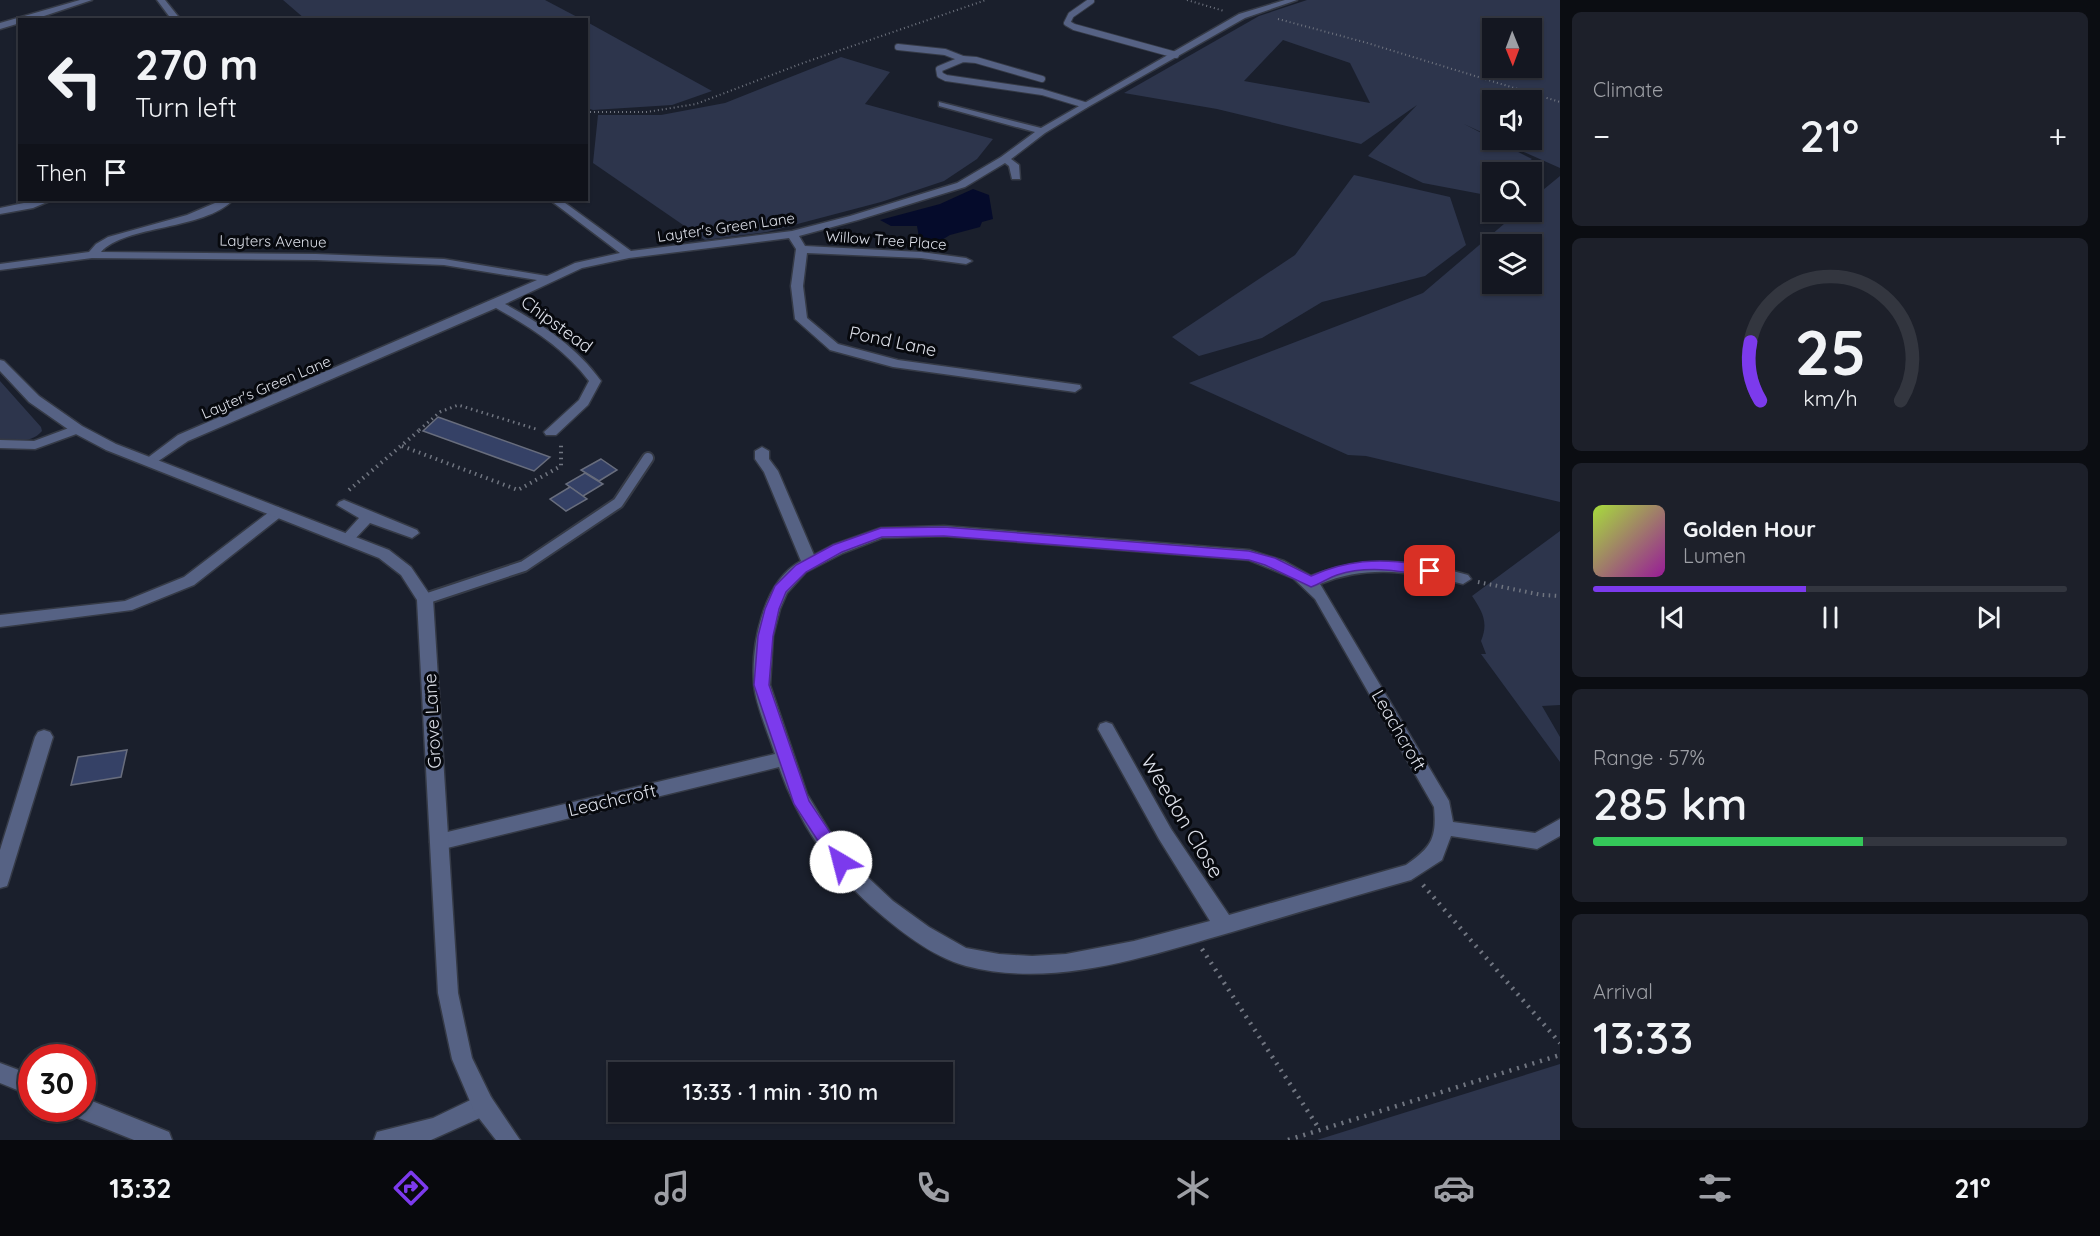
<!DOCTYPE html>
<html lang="en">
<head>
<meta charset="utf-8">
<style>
	body { margin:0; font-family:Quicksand,sans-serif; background:#1d202a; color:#f1f3f6; height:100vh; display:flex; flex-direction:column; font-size:22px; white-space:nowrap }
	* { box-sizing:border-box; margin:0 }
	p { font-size:20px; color:#9d9fa5 }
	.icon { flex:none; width:33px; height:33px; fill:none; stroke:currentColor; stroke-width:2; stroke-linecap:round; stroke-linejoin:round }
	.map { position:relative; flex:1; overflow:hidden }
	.sheet { display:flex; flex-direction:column; gap:12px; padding:12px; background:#0b0d12; width:540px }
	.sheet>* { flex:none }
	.guide { position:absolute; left:18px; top:18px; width:570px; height:183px; border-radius:0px; box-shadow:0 2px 4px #0004,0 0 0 2px #33363f; background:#141721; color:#f1f3f6; overflow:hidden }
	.needle { width:39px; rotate:179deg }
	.fabs { position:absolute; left:1482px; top:18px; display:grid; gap:12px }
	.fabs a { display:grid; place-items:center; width:60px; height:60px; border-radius:0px; background:#141721; box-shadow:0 2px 4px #0004,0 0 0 2px #33363f; font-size:30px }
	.speed { position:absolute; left:18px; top:1044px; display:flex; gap:12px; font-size:30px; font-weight:700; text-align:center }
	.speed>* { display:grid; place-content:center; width:78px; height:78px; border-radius:50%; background:#141721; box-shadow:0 2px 4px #0004,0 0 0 2px #33363f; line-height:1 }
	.speed .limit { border:9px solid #d22; background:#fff; color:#111 }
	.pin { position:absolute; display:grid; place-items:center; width:51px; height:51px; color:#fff; margin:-26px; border-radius:12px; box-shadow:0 3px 9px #0006 }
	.me { position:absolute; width:66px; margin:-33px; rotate:323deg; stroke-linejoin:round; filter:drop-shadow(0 0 4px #0008) }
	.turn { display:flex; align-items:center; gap:21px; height:126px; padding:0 18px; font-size:27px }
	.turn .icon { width:78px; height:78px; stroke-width:2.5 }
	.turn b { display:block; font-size:42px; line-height:51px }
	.then { display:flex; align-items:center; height:57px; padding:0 18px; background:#0003; gap:12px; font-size:22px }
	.big { font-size:45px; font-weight:600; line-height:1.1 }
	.sheet .card { flex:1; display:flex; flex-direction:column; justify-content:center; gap:9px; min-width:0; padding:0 21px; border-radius:9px; background:#1d202a }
	.sheet .dial { align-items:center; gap:0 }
	.dial svg { height:156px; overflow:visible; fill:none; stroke:#33363f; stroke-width:7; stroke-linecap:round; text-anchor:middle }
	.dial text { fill:#f1f3f6; stroke:none }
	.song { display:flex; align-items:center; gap:18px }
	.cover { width:72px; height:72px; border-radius:9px; background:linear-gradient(135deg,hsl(80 70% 55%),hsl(300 70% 35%)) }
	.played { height:6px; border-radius:3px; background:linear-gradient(90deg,#7c3aed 45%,#33363f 45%) }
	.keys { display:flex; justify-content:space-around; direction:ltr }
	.heat { display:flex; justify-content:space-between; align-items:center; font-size:33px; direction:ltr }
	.charge { height:9px; border-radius:4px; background:linear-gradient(90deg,#34c759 57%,#33363f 0) }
	.trip { position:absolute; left:608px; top:1062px; width:345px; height:60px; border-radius:0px; background:#141721; box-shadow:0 2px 4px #0004,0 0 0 2px #33363f; font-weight:600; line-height:60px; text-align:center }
	.tab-bar { display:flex; height:96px; justify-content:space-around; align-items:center; background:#08090d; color:#9d9fa5 }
	.tab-bar .icon { width:42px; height:42px }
	.tab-bar .current { color:#7c3aed }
	.tab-bar b { font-size:27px; color:#f1f3f6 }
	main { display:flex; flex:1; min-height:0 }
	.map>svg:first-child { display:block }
	.green { fill:#2d354c; fill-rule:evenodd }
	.water { fill:#050b2b }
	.building { fill:#354166; stroke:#686d7d; stroke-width:1.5 }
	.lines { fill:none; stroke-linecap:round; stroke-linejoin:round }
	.service-far1-casing { stroke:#353a46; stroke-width:8 }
	.service-casing { stroke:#353a46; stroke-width:14 }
	.minor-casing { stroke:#353a46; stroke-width:3 }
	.tertiary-casing { stroke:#353a46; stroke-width:3 }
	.path-far3 { stroke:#707580; stroke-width:2; stroke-dasharray:1 3; stroke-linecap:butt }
	.path-far2 { stroke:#707580; stroke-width:3; stroke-dasharray:1.5 4; stroke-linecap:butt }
	.path-far1 { stroke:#707580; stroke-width:4; stroke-dasharray:1.5 4.5; stroke-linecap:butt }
	.path { stroke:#707580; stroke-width:4.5; stroke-dasharray:2 6; stroke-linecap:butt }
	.service-far1 { stroke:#566284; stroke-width:6 }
	.service { stroke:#566284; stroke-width:10 }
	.minor { fill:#566284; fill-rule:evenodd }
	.tertiary { fill:#566284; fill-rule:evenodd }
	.route { fill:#7c3aed; stroke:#51269a; stroke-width:1.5 }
	.labels { text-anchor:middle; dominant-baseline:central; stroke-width:6; stroke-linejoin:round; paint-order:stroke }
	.far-street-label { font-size:15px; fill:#dcdfe8; stroke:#07090e }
	.street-label { font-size:18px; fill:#dcdfe8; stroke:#07090e }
	.near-street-label { font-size:21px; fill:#dcdfe8; stroke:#07090e }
</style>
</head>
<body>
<main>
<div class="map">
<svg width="1560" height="1140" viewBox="0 0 1560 1140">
	<rect width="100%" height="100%" fill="#1a1f2c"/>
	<g class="green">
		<path d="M283,0H545L581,19H305Z"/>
		<path d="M1307,0H1560V168L1497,140H1532V100H1492V137L1464,124L1532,159L1512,172H1492V186L1481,194L1423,183L1368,156L1417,105L1361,144L1217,109L1124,93L1259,16ZM1492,28H1532V68H1492ZM1283,40L1350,63L1370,103L1244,81Z"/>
		<path d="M587,22L712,91L672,105L593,110L587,108Z"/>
		<path d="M841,57L890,72L865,104L993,139L977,159L944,181L881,202L767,232L705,240L593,163L598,115H661L725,103Z"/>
		<path d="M1354,175L1450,197L1466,245L1425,276L1322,302L1262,338L1199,356L1172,337L1295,255Z"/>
		<path d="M1560,176V502L1366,456L1348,455L1189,383L1423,293L1518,212H1532V199ZM1492,244H1532V284H1492Z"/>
		<path d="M0,381L41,427L42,431C31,444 15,440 0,439Z"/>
		<path d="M1560,531V705L1542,706L1560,737V762L1481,654H1486L1481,641C1489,622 1482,611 1472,596Z"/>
		<path d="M1560,1064V1140H1317Z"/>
	</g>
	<path class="water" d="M973,189L989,195L993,219L982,222L980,227L950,235L935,244L920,243L917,226H891L880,220L940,204Z"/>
	<g class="building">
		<path d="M438,417L550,457L534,471L423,431Z"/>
		<path d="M601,459L617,470L599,481L581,470Z"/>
		<path d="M585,473L603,484L583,496L566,484Z"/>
		<path d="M570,487L587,499L566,511L550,499Z"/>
		<path d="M127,750L121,777L71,785L78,757Z"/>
	</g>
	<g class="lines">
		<g class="service-far1-casing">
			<g id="service-far1">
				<path d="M1091,1L1071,15L1067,23L1074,27L1176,55"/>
				<path d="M898,47L945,52L963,59"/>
				<path d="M1042,79L976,60L963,59L939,69L940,75L946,78L1042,92L1085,105"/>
			</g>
		</g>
		<g class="service-casing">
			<path id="service" d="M425,599L524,566L618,503L648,458"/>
		</g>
		<g class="minor-casing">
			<g id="minor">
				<path d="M80,0H92L32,20H20V23L0,29V23Z"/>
				<path d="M157,0H165L181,20H172Z"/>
				<path d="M1285,0H1297L1245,18L1088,107L1045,133L1011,159L1019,165L1020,179H1012L1009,166L1005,163L965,187L858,220L799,236L805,246L921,252L966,258L972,261L966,264L921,258L807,253L803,286L807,318L838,344L898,360L1080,385L1081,388L1075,392L893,367L830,350L795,319L791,286L796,249L789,238L629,258L582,268L505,304C542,324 577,347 601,381L588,405L556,435H546L544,432L579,400L589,381C565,349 530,327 496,308L188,441L151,466L146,465L144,462L146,459L178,435L537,280L444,265L316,260L92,258L0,270V264L89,252L96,244L108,237L187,215L222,200H233C204,230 125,225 101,252L316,254L444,259L547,276L575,263L620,253L550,200H561L631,251L792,231L850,216L957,183L1001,157L1035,132L939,106V102L1041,128L1239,14Z"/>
				<path d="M38,200H52L33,208L0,214V208Z"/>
				<path d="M77,425L84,429L82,432L35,449L0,448V440L34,441Z"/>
				<path d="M762,447L769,451V459L778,471L814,555L833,545L881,528L944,526L1249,550L1284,561L1311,576C1363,555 1415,560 1468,575L1471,579L1463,584C1414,572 1368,564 1320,584L1449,801L1453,822L1535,833L1560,819V836L1537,849L1451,836L1442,860L1411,880C1351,897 1292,914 1232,932C1147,956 1055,989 966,966C932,957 897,929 871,906C829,868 798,821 779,767L439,850L433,848L430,842L433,836L439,834L775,754C769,735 755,703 754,684C751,645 763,581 801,561L764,472L755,459V451ZM944,536L1249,560L1293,578L1315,599L1434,807C1437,839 1431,847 1406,865L1229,915L1171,829L1112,724L1106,722L1100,724L1098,729L1159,839L1210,921L1134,941L1066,954L1032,956L999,954L966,948L929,927L893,901L861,871L833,837L807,794L770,685L773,636L780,609L787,593L806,572L843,553L882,538Z"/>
				<path d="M344,500L417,530L419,533L412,538L370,523L353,541H343L341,538L359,518L337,505L339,502Z"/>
				<path d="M278,507L285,512L283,515L194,585L132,610L0,627V615L125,601L184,577L273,509Z"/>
				<path d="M44,730L50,732L53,737L9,880L7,886L0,888V850L35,737L38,732Z"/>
				<path d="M0,1063L32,1075V1096L0,1083Z"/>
				<path d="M483,1094L491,1097L494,1105L491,1113L431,1140H374L377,1132L433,1118Z"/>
				<path d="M82,1097L169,1132L172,1140H134L74,1116L71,1108H82Z"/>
			</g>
		</g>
		<g class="tertiary-casing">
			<path id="tertiary" d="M0,360L4,361L39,396L82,426L116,444L389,550L411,567L430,595L433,599L458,993L472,1058L491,1097L520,1140H496L475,1113L452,1059L438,993L417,600L401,575L379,558L106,450L72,432L29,402L0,371Z"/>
		</g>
		<g class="path-far3">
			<path d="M1187,0L1224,11"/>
			<path d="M1278,19L1364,42L1560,102"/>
			<path d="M586,112H647L696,104L803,63L986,0"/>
		</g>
		<path class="path-far2" d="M419,430L440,412L458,405L536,429"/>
		<g class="path-far1">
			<path d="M402,446L518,490L561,466V443"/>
			<path d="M349,490L421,429"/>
			<path d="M1478,582L1542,595L1560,596"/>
		</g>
		<g class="path">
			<path d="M1423,885L1560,1043"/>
			<path d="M1202,949L1320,1130"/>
			<path d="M1288,1140L1560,1055"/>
		</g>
		<use href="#service-far1" class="service-far1"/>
		<use href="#service" class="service"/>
		<use href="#minor" class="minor"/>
		<use href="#tertiary" class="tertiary"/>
	</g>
	<path class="route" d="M944,527L1249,551L1275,558L1311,576C1346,560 1379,558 1416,564C1423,565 1432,565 1437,571L1430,576C1399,571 1368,565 1337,575C1328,578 1320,584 1311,587L1265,565L1249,560L944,536L882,537L842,552L806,572L786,592L779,609L773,636L769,685L809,801L850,862L847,867L841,869L835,867L794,804L754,685L758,636L765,609L775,586L796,565L833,545L881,528Z"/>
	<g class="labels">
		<g class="far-street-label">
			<text transform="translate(726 227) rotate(-8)">Layter's Green Lane</text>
			<text transform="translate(886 240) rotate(4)">Willow Tree Place</text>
			<text transform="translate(273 241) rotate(1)">Layters Avenue</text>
			<text transform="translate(266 387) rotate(-23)">Layter's Green Lane</text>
		</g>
		<g class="street-label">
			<text transform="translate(557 324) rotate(36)">Chipstead</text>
			<text transform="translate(893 341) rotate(12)">Pond Lane</text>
			<text transform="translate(432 721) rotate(-93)">Grove Lane</text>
			<text transform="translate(1399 730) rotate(60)">Leachcroft</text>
			<text transform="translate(612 800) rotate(-13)">Leachcroft</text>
		</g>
		<g class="near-street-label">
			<text transform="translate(1183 816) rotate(59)">Weedon Close</text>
		</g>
	</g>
</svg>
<div class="fabs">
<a><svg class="needle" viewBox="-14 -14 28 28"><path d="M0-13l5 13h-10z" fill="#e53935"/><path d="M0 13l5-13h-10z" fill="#9d9fa5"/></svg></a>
<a><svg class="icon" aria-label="sound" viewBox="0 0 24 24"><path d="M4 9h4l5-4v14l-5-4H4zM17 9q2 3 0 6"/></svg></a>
<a><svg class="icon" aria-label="search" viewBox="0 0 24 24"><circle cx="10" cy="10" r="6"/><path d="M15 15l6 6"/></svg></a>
<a><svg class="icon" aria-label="layers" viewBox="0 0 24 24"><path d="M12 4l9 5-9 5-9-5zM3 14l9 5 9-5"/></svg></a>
</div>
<div class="speed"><div class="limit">30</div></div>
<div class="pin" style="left:1430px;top:571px;background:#d93025"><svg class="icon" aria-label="arrive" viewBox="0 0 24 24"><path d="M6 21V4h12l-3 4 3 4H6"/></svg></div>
<svg class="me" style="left:841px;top:862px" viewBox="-20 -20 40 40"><circle r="19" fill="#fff"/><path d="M0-13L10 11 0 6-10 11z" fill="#7c3aed"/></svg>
<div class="trip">13:33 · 1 min · 310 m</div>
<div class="guide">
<div class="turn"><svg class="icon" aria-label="left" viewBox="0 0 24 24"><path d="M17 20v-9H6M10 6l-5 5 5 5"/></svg><div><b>270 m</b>Turn left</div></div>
<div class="then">Then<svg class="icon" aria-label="arrive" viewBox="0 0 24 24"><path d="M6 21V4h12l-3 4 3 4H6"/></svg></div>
</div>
</div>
<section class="sheet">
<div class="card"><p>Climate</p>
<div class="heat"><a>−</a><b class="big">21°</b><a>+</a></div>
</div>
<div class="card dial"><svg viewBox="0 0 100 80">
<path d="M14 69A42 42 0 1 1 86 69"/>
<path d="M14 69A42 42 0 0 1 9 39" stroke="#7c3aed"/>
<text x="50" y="56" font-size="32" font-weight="700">25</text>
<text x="50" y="72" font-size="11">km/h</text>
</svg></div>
<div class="card">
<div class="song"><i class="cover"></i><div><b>Golden Hour</b><p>Lumen</p></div></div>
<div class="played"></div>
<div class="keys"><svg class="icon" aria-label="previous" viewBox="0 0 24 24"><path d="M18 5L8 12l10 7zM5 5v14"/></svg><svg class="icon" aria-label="pause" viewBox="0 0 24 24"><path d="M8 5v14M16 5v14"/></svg><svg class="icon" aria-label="next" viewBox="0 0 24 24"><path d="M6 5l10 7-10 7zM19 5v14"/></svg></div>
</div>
<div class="card"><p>Range · 57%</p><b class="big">285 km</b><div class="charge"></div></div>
<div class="card"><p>Arrival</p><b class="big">13:33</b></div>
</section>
</main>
<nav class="tab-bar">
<b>13:32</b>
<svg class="icon current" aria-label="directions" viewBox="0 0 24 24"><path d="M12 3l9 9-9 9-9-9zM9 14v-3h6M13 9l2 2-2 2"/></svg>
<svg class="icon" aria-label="music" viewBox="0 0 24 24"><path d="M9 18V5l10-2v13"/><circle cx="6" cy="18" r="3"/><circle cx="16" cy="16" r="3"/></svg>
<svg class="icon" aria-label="phone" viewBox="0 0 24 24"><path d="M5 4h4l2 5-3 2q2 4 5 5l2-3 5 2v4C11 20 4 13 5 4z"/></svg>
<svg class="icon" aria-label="climate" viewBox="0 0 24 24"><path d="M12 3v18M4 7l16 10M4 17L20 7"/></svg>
<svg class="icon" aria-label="car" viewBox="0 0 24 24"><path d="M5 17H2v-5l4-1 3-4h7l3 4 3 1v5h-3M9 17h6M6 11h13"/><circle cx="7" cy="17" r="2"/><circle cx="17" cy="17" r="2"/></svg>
<svg class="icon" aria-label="filters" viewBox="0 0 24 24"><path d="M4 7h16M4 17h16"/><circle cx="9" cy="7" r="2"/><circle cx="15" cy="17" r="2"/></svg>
<b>21°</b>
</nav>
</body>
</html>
